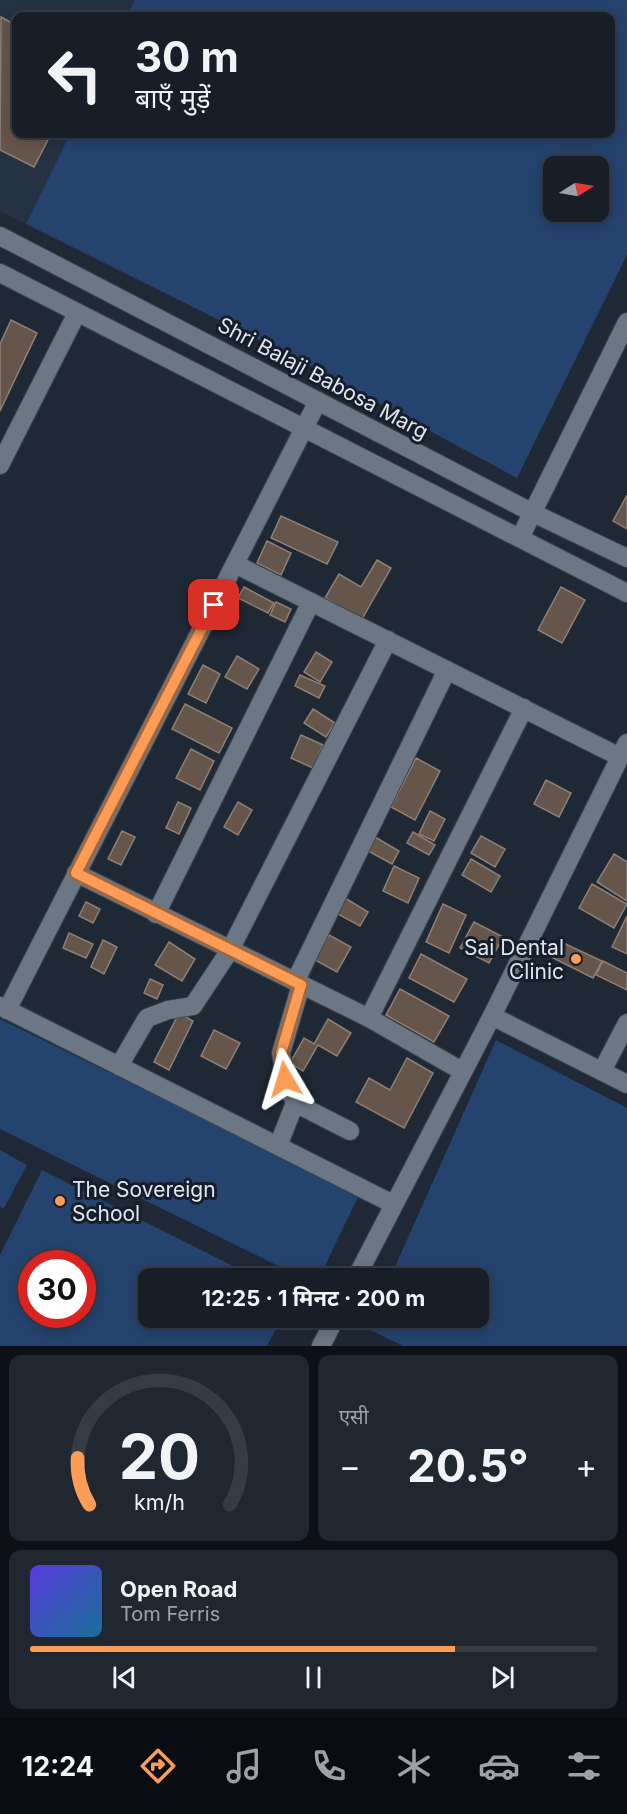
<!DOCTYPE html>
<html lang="hi">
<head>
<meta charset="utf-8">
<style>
	body { margin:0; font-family:Inter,"Noto Sans Devanagari",sans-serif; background:#202730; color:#f1f3f6; height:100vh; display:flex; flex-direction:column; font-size:22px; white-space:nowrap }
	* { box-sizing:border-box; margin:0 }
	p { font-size:20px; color:#9ea2a8 }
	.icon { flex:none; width:33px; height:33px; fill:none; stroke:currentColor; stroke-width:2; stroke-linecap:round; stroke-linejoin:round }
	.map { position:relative; height:1346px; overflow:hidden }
	.details { display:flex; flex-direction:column; gap:9px; padding:9px; background:#0d1016; flex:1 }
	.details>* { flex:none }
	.guide { position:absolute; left:12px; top:12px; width:603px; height:126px; border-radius:12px; box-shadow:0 3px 15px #0003,0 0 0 2px #363c45; background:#171e28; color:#f1f3f6; overflow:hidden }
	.needle { width:39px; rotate:79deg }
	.controls { position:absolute; left:543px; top:156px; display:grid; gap:12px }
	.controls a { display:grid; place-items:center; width:66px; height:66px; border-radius:12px; background:#171e28; box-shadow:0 3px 15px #0003,0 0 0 2px #363c45; font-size:30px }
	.speed { position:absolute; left:18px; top:1250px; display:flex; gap:12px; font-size:30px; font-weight:700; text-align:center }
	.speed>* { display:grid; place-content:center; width:78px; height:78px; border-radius:50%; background:#171e28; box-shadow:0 3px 15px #0003,0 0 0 2px #363c45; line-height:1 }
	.speed .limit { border:9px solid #d22; background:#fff; color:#111 }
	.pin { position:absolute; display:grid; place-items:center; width:51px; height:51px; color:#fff; margin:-26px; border-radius:12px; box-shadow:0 3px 9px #0006 }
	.me { position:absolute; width:66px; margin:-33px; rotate:353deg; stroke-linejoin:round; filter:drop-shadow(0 0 4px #0008) }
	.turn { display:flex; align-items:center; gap:21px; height:126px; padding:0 24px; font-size:27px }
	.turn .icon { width:78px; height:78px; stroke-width:2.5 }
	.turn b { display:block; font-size:42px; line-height:51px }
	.big { font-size:45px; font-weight:700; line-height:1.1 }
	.details .widget { flex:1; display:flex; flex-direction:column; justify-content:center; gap:9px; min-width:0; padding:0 21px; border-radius:12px; background:#202730 }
	.details .dial { align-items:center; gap:0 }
	.dial svg { height:156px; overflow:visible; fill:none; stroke:#363c45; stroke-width:7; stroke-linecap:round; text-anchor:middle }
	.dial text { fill:#f1f3f6; stroke:none }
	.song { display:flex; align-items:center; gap:18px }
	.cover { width:72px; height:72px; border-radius:9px; background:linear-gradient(135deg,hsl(250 70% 55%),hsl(200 70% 35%)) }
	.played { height:6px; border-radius:3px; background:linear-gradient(90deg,#fd9c56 75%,#363c45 75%) }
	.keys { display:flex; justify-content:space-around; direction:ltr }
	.heat { display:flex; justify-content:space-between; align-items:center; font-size:33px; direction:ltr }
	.details .tiles { flex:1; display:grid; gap:9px; grid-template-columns:1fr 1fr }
	.widget:last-child { grid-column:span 2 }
	.trip { position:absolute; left:138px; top:1268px; width:351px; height:60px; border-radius:12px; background:#171e28; box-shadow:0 3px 15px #0003,0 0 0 2px #363c45; font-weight:700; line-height:60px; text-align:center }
	.tab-bar { display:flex; height:96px; justify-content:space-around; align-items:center; background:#090c10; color:#9ea2a8 }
	.tab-bar .icon { width:42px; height:42px }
	.tab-bar .current { color:#fd9c56 }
	.tab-bar b { font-size:27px; color:#f1f3f6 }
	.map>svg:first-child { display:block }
	.built { fill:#253244 }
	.green { fill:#24436e; fill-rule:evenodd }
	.building { fill:#65554a; stroke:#907f74; stroke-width:1.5 }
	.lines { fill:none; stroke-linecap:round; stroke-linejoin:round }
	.minor-casing { stroke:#3c444f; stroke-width:20 }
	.minor { stroke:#6c7786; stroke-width:18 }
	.route-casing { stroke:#a46538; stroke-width:15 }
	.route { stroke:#fd9c56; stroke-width:10 }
	.poi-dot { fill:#fd9c56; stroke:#161e2b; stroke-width:2 }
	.labels { text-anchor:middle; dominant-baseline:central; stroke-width:6; stroke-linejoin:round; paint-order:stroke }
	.street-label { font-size:21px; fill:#e0e6ef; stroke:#161e2b }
	.poi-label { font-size:21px; fill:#e0e6ef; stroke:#161e2b; text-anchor:end }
</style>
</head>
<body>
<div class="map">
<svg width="627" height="1346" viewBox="0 0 627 1346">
	<rect width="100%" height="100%" fill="#1f2835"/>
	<path class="built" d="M0,0H135L127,16H16V134H70L26,224L0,211Z"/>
	<g class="green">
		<path d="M135,0H627V255L517,478L299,360L26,224L70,134H610V16H127ZM598,166V212H554V166Z"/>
		<path d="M0,1019L359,1195L319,1278H303L0,1129Z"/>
		<path d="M496,1040L627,1108V1346H403L368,1329L373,1317H478V1278H390Z"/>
		<path d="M0,1150L27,1165L4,1208L0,1207Z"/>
		<path d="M42,1170L257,1278H148V1317H282L267,1346H0V1255ZM32,1263H82V1314H32Z"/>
	</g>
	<g class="building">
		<path d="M1,17L16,25V134H51L34,167L0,150Z"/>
		<path d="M11,320L37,333L0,411V344Z"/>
		<path d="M627,495V529L613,521Z"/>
		<path d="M281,516L338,542L327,564L271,538Z"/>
		<path d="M267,541L291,553L281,575L257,563Z"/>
		<path d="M377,560L391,568L362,619L325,598L339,574L361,587Z"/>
		<path d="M244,587L274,603L268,613L238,598Z"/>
		<path d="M561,587L585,600L562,643L538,630Z"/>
		<path d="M276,602L291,609L285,622L270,615Z"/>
		<path d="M316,652L332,662L320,682L304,672Z"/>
		<path d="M237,656L259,669L247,689L225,677Z"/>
		<path d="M203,665L220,674L206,703L188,694Z"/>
		<path d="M300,675L325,686L319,698L295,686Z"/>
		<path d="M185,704L232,728L219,753L172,729Z"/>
		<path d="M313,709L335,723L326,737L304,723Z"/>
		<path d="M301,735L323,745L313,768L291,758Z"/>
		<path d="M191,749L214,761L200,790L176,778Z"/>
		<path d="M416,758L440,771L415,820L391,807Z"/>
		<path d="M546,780L571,793L559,817L534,804Z"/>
		<path d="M178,802L191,808L179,834L166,828Z"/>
		<path d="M238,802L252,810L238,835L224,827Z"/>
		<path d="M430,811L445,819L434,841L419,834Z"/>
		<path d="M122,831L135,837L121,865L108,859Z"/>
		<path d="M413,832L435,845L429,855L407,843Z"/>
		<path d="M481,836L505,849L495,867L471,853Z"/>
		<path d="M375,837L399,851L392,864L368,851Z"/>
		<path d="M614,854L627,862V901L597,882Z"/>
		<path d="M471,859L500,876L491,892L462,875Z"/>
		<path d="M394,866L419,878L408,903L383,891Z"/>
		<path d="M592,884L627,904L614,928L579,908Z"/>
		<path d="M345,898L368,912L360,926L336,913Z"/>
		<path d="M86,902L100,909L93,923L79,916Z"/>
		<path d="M443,904L466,915L449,953L426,942Z"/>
		<path d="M627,916V954L612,947Z"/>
		<path d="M474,922L503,937L489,963L460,948Z"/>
		<path d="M69,933L93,944L86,958L63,948Z"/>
		<path d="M329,935L351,947L337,972L315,960Z"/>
		<path d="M103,940L117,947L104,974L91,967Z"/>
		<path d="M559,941L602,961L593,978L551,957Z"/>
		<path d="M169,942L195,959L182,981L155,965Z"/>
		<path d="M421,954L467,979L454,1002L409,978Z"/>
		<path d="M603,961L627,973V990L596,975Z"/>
		<path d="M150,979L163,985L157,999L144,993Z"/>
		<path d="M400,989L449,1016L434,1042L386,1015Z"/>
		<path d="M179,1013L193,1021L169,1070L154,1062Z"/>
		<path d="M328,1019L351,1033L337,1056L318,1045L303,1071L290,1063L304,1038L314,1044Z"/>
		<path d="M214,1030L240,1043L226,1069L201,1056Z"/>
		<path d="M407,1058L433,1073L404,1128L356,1102L369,1078L390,1090Z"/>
	</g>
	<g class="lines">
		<g class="minor-casing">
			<g id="minor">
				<path d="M0,236L533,513L627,558"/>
				<path d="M0,273L627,593"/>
				<path d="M0,465L77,313"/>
				<path d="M520,538L627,322"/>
				<path d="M235,564L620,757"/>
				<path d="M76,873L369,1018L462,1071"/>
				<path d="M156,914L311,602"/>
				<path d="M295,982L447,670"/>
				<path d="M0,1006L393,1204"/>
				<path d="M7,1010L318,401"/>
				<path d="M492,1016L627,1084"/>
				<path d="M369,1018L524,708"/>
				<path d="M119,1066L147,1018L168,1010L193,1006L230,950L388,640"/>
				<path d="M602,1071L627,1023"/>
				<path d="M295,1103L350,1131"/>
				<path d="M278,1146L295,1103L285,1079L281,1053L301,985"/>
				<path d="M356,1278L492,1016L627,743"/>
				<path d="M321,1346L336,1317"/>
			</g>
		</g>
		<use href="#minor" class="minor"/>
	</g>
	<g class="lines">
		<g class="route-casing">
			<path id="route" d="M214,605L76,873L301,985L281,1053L285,1079"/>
		</g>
		<use href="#route" class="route"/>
	</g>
	<g class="poi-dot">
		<circle cx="576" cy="959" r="6"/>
		<circle cx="60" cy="1201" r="6"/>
	</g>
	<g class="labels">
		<g class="street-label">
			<text transform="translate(323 378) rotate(28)">Shri Balaji Babosa Marg</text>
		</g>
		<g class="poi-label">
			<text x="564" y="947">Sai Dental<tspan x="564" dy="24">Clinic</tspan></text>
			<text x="72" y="1189" text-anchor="start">The Sovereign<tspan x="72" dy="24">School</tspan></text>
		</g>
	</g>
</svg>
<div class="controls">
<a><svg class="needle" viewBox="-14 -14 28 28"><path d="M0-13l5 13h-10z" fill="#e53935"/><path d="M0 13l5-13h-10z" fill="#9ea2a8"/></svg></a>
</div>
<div class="speed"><div class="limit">30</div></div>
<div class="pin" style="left:214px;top:605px;background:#d93025"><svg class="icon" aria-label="arrive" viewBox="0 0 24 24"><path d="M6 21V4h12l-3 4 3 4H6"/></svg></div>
<svg class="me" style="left:285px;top:1079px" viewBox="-20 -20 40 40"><path d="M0-17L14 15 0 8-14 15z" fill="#fd9c56" stroke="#fff" stroke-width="4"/></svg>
<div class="trip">12:25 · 1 मिनट · 200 m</div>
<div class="guide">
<div class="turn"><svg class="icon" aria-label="left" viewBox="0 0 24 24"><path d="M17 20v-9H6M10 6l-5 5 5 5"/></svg><div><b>30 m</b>बाएँ मुड़ें</div></div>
</div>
</div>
<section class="details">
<div class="tiles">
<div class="widget dial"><svg viewBox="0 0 100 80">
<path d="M14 69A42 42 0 1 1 86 69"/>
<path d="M14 69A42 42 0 0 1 8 45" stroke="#fd9c56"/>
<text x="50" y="56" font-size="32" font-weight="700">20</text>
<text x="50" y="72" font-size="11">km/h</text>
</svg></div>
<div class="widget"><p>एसी</p>
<div class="heat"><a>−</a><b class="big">20.5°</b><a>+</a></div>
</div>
<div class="widget">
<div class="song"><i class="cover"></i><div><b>Open Road</b><p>Tom Ferris</p></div></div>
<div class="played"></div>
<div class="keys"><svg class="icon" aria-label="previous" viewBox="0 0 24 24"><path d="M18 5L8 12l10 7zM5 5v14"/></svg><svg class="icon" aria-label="pause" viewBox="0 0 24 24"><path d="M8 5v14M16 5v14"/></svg><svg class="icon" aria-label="next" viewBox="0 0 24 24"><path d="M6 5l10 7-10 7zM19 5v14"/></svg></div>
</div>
</div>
</section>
<nav class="tab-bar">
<b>12:24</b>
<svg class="icon current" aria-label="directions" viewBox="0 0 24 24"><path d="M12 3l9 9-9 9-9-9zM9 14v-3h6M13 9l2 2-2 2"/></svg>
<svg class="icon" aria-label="music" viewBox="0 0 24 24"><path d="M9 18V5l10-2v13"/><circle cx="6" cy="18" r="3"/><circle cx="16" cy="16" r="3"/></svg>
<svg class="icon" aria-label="phone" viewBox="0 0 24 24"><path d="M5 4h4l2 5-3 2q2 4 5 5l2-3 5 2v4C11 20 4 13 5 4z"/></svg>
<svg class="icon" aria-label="climate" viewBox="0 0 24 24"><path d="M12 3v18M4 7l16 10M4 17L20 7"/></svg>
<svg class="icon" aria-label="car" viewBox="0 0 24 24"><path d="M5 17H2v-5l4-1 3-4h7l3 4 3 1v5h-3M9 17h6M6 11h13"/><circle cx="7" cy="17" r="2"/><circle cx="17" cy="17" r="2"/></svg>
<svg class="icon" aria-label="filters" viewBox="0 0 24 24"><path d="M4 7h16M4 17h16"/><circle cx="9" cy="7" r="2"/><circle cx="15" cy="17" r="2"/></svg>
</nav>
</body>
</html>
